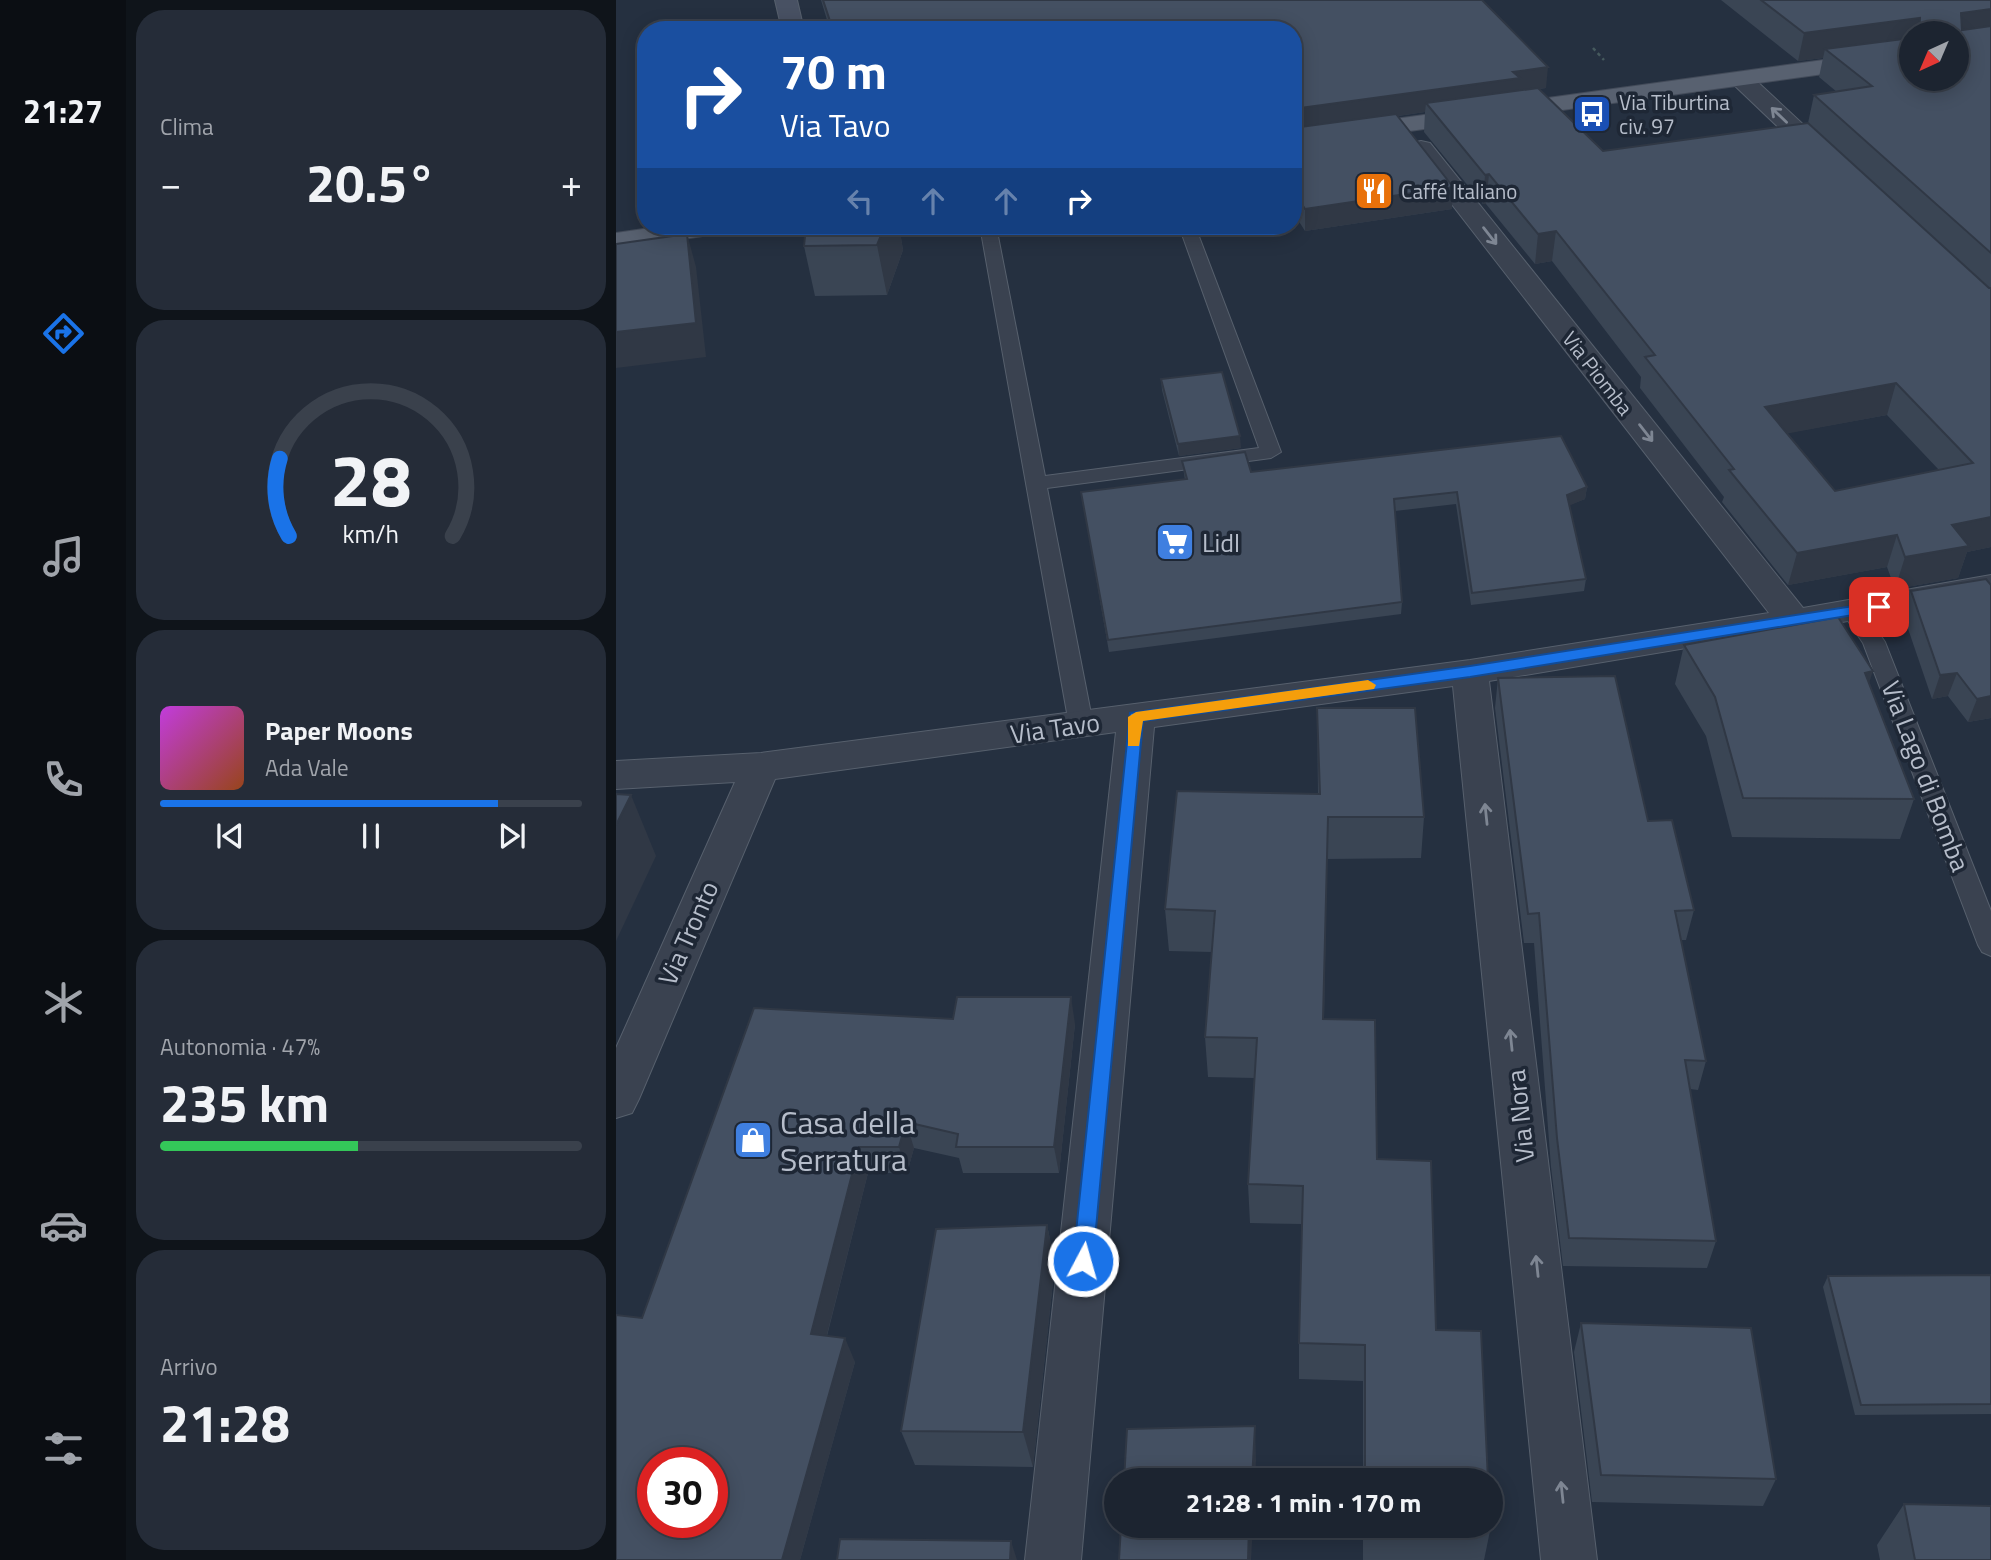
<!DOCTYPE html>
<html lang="it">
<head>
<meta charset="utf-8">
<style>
	body { margin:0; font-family:"Titillium Web",sans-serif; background:#252c38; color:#f1f3f6; height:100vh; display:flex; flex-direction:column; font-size:26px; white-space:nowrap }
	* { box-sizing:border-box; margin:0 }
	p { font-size:23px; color:#a0a4ab }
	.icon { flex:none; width:38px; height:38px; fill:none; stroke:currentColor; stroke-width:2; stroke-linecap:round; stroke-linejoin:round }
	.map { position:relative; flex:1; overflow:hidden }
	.details { display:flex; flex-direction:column; gap:10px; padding:10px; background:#0f141a; width:490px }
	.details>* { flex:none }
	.banner { position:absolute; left:21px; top:21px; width:665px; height:214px; border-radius:28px; box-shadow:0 4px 18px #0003,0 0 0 2px #3a414c; background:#1a4fa0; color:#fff; overflow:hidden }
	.needle { width:46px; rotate:224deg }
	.fabs { position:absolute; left:1283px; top:21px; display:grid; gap:14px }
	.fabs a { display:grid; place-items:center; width:70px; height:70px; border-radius:50%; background:#1c2430; box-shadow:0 4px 18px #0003,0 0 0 2px #3a414c; font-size:35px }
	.speed { position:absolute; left:21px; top:1447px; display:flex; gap:14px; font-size:35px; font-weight:700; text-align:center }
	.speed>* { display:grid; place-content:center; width:91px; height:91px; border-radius:50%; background:#1c2430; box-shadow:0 4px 18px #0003,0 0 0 2px #3a414c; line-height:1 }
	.speed .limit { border:10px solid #d22; background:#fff; color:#111 }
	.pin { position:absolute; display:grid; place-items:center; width:60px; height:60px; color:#fff; margin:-30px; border-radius:14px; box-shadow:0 4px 10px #0006 }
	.me { position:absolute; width:77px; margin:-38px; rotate:6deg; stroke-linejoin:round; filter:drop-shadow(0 0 5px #0008) }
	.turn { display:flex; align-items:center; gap:24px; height:147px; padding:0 28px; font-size:32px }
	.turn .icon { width:91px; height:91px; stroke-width:2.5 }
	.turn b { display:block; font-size:49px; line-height:60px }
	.lanes { display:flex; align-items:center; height:66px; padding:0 28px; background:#0003; justify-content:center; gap:35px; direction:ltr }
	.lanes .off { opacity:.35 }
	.big { font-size:52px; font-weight:700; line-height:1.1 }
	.details .tile { flex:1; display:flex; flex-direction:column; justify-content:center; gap:10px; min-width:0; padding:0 24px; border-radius:28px; background:#252c38 }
	.details .dial { align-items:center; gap:0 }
	.dial svg { height:182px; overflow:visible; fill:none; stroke:#3a414c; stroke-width:7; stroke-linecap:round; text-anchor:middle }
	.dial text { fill:#f1f3f6; stroke:none }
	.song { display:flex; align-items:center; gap:21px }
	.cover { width:84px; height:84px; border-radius:10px; background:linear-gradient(135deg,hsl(290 70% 55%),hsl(20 70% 35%)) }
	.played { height:7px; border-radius:4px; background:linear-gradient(90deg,#1a73e8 80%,#3a414c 80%) }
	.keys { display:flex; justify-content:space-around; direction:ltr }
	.heat { display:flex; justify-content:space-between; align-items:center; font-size:38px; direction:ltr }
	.charge { height:10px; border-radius:5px; background:linear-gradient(90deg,#34c759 47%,#3a414c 0) }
	.trip { position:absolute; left:488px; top:1468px; width:399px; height:70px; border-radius:35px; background:#1c2430; box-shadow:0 4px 18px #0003,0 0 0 2px #3a414c; font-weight:700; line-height:70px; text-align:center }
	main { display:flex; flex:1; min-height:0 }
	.tabs { display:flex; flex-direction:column; width:126px; justify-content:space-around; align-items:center; background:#0b0e13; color:#a0a4ab }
	.tabs .icon { width:49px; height:49px }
	.tabs .on { color:#1a73e8 }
	.tabs b { font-size:32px; color:#f1f3f6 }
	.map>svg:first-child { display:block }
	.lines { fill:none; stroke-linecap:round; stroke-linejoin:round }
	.lane-casing { stroke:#57606d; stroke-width:2 }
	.street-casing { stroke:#57606d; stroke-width:2 }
	.secondary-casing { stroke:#57606d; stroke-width:2 }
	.primary-casing { stroke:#434b59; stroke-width:2 }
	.path { stroke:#465a5e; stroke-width:2.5; stroke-dasharray:3.5 3.5; stroke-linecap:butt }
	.lane { fill:#3a4250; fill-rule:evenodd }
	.street { fill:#3a4250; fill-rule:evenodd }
	.secondary { fill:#485163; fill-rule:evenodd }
	.primary { fill:#586170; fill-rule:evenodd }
	.wall { fill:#3a4554; fill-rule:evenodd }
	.shaded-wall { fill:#303845 }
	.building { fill:#445062; stroke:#303845; stroke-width:2; fill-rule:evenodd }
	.oneway { stroke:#7e8693 }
	.route { fill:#1a73e8; stroke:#114b97; stroke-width:2 }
	.slow { fill:#f59e0b }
	.labels { text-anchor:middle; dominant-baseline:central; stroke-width:7; stroke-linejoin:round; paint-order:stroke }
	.far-poi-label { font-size:21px; fill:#b6bdca; stroke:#1e2735; text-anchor:start }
	.far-street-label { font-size:21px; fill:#b6bdca; stroke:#1e2735 }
	.poi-label { font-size:26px; fill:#b6bdca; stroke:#1e2735; text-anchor:start }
	.street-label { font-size:26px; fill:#b6bdca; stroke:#1e2735 }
	.near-poi-label { font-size:32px; fill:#b6bdca; stroke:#1e2735; text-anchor:start }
</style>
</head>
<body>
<main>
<nav class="tabs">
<b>21:27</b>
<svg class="icon on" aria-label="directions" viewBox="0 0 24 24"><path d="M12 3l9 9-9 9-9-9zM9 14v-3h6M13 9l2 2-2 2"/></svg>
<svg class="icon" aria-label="music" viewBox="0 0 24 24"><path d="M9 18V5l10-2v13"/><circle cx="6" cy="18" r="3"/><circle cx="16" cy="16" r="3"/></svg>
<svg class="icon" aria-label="phone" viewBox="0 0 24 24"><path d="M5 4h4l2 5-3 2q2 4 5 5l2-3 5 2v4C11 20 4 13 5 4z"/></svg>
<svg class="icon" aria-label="climate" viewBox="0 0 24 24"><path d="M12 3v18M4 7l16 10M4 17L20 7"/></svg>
<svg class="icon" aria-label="car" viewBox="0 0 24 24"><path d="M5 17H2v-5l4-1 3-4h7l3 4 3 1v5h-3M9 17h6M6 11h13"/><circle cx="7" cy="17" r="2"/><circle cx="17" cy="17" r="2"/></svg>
<svg class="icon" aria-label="filters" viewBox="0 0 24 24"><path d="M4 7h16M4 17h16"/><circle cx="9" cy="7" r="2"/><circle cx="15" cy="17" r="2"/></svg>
</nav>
<section class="details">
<div class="tile"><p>Clima</p>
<div class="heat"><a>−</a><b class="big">20.5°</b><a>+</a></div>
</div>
<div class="tile dial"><svg viewBox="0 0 100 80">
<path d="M14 69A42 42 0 1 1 86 69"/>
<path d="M14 69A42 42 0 0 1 10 35" stroke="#1a73e8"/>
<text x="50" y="56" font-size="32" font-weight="700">28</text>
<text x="50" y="72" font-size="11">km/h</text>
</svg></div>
<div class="tile">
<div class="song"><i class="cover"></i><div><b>Paper Moons</b><p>Ada Vale</p></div></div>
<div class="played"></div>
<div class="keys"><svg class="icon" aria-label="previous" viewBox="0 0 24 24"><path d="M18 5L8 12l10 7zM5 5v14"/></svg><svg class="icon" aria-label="pause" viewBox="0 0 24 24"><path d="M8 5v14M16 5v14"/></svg><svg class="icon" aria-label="next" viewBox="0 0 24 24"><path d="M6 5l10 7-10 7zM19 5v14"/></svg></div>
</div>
<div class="tile"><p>Autonomia · 47%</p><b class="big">235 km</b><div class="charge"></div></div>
<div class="tile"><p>Arrivo</p><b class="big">21:28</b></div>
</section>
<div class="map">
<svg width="1375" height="1560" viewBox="0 0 1375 1560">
	<rect width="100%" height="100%" fill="#253040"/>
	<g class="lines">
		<g class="lane-casing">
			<g id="lane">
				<path d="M364,226H380L429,476L643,448L563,226H579L665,452L655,458L431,488L477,724L473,730H457L453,724Z"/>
				<path d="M1237,605L1245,607L1269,642L1375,911V956L1366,952L1362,945L1247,643L1226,612L1229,607Z"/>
			</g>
		</g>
		<g class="street-casing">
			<g id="street">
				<path d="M1125,72L1133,74L1220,155L1224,160L1220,165H1202L1117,84L1113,79L1117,74Z"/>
				<path d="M805,141L814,143L1187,608L1375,575V597L873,681L981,1560H925L837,686L538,727L465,1560H409L500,732L159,779L23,1099L16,1113L0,1118V1048L119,782L0,789V761L145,753L854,660L1153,613L796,153L793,148L796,143Z"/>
			</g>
		</g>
		<g class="secondary-casing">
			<path id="secondary" d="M159,0H181L188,30H166Z"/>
		</g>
		<g class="primary-casing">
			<g id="primary">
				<path d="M1295,48V62L677,147V133Z"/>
				<path d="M48,226H113L109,232L100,234L0,249V233Z"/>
			</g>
		</g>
		<path class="path" d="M977,48L988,60"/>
		<use href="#lane" class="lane"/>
		<use href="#street" class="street"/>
		<use href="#secondary" class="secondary"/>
		<use href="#primary" class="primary"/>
	</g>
	<g class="wall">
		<path d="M205,0H866L930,88L923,89L987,151L1192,123L1198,95L1221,92L1203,77L1207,58L1182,61L1105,0H1375V547L1351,552L1342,578L1279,589L1271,567L1172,585L1106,502L1108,497L1024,388L1025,377L936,261L919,264L870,204H867L808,132L809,112L782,116L836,209L689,231L677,212V30H214ZM1295,33H1340L1295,79ZM1271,415L1323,470L1219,491L1171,433Z"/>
		<path d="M190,226H283L287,250L271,295L199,296L188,246Z"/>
		<path d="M545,379L625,448L563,456L546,390Z"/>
		<path d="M566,461L635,472L971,487L969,499L953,505L970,579L968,591L855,605L840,504L779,511L786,602L785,614L493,652L465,492L569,480Z"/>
		<path d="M1295,591L1375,718L1352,722L1332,696L1316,699L1287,614Z"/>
		<path d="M1068,645L1253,684L1298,799L1284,839L1116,837L1090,736L1059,684Z"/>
		<path d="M882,678L1032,821L1078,910L1070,940H1065L1090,1061L1082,1090L1074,1089L1100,1241L1091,1268L947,1266L935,1167L918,943H908L879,708Z"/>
		<path d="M701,708L808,817L805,858L711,859L708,1019L761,1159L872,1480H747V1381L683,1379V1343L686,1224L634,1223L632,1184L638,1078L592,1077L589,1037L596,952L553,951L549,909L702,794Z"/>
		<path d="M337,1019L459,1024L443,1173H347L343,1158L298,1148L291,1173H252L211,1336L239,1362L184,1560H0L26,1318Z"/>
		<path d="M431,1225L439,1263L417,1467L299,1465L285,1431Z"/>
		<path d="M1375,1275V1414L1239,1415L1207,1287L1212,1276Z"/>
		<path d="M965,1323L1160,1479L1147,1506L976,1502L958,1352Z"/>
		<path d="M1288,1504L1375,1560H1264L1261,1545Z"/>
		<path d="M747,1526H874V1531L868,1560H747Z"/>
	</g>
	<g class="shaded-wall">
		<path d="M1375,9V35L1340,40L1345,13Z"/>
		<path d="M1304,18L1300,33H1295V46L1209,49L1207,58L1182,61L1188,33Z"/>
		<path d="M932,67L930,88L810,103L809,112L677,131V109Z"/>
		<path d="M873,174L870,204H867L869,175Z"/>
		<path d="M837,187L836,209L689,231V209Z"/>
		<path d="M269,226H283L287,250L271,295L261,245Z"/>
		<path d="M940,231L936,261L919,264L922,234Z"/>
		<path d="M71,234L80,267L90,357L0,368V332Z"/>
		<path d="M1280,383L1271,415L1142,439L1149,407Z"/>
		<path d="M624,436L625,448L563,456L562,444Z"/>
		<path d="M971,487L969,499L950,507L951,495Z"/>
		<path d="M1375,517V547L1351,552L1342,578L1279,589L1289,557L1336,525Z"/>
		<path d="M1281,535L1271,567L1172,585L1181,553Z"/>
		<path d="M1257,671L1244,711L1249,673Z"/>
		<path d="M1341,673L1332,696L1316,699L1324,675Z"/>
		<path d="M1375,696V718L1352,722L1361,699Z"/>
		<path d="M15,795L40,856L0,941V825Z"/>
		<path d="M455,997L459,1024L443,1173L438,1147Z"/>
		<path d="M290,1122L298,1148L291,1173L283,1147Z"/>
		<path d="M243,1147L252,1173L205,1358L195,1334Z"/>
		<path d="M431,1225L439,1263L417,1467L407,1432Z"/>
		<path d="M229,1338L239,1362L184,1560H166Z"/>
		<path d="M639,1426L640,1461L639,1480H636Z"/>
		<path d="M633,1526H637L635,1560H632Z"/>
		<path d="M395,1541L401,1560H394Z"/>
	</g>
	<g class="building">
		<path d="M207,0H866L932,67L897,72L904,78L677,109V30H217Z"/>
		<path d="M1145,0H1375V9L1345,13L1346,30L1375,26V253L1198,95L1256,86L1209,49L1295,38V79H1340V33H1303L1304,18L1188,33Z"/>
		<path d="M922,88L987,151L1192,123L1373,288H1375V517L1336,525L1353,546L1289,557L1281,535L1181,553L1113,470L1118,469L1029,357L1039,355L940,231L922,234L873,174L869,175L810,103ZM1280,383L1357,463L1219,491L1149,407Z"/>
		<path d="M780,114L837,187L689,209L677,190V128Z"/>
		<path d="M190,226H269L261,245L188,246Z"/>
		<path d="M71,234L80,323L0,332V244Z"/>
		<path d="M606,372L624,436L562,444L545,379Z"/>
		<path d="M945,436L971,487L951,495L970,579L856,593L841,492L778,499L786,602L492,640L465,492L571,479L566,461L629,452L635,472Z"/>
		<path d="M1370,579L1375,585V696L1361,699L1341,673L1324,675L1295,591Z"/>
		<path d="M1222,617L1257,671L1249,673L1298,799L1127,798L1099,697L1068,645Z"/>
		<path d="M999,676L1032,821L1056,820L1078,910L1059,911L1090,1061L1069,1060L1100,1241L953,1238L941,1138L923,913L912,914L882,678Z"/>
		<path d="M701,708H799L808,817H712L707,1019L759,1020L761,1159L815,1161L820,1330L865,1331L872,1480H749V1345L683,1343L687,1186L632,1184L641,1038L589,1037L599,911L549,909L561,791L704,794Z"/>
		<path d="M0,794L15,795L0,825Z"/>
		<path d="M341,997H455L438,1147H340L342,1134L290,1122L283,1147H243L195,1334L229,1338L166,1560H0V1315L26,1318L138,1008L337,1019ZM37,1463H96V1522H37Z"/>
		<path d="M431,1225L407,1432L285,1431L320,1229Z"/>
		<path d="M1375,1275V1404L1245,1405L1212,1276Z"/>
		<path d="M965,1323L1135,1328L1160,1479L985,1475Z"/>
		<path d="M639,1426L636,1480H508L511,1429Z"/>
		<path d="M1288,1504L1375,1506V1560H1299Z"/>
		<path d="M505,1526H633L632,1560H503Z"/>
		<path d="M750,1526H874V1531L750,1528Z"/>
		<path d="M224,1539L395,1541L394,1560H221Z"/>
	</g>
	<defs><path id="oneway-shaft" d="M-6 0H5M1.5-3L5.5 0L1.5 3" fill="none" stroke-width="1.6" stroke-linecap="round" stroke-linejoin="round" transform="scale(1.75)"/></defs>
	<g class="oneway">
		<use href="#oneway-shaft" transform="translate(1163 115) rotate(-136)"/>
		<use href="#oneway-shaft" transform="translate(874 236) rotate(52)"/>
		<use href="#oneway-shaft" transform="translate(1030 433) rotate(52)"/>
		<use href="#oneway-shaft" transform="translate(870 814) rotate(-96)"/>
		<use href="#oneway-shaft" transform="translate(895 1040) rotate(-96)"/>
		<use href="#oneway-shaft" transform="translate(921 1266) rotate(-96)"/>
		<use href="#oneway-shaft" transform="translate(946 1492) rotate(-96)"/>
	</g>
	<path class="route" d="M1263,602L1270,607L1268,610L854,677L527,721L477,1261L474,1267L467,1270L460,1267L457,1261L514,713L854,666Z"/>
	<path class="slow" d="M752,680L760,685L758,689L527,721L523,746H512V717L520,712Z"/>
	<defs>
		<g id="bus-square" transform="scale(2.0125)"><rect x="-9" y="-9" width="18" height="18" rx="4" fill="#1a4fb4" stroke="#1e2735"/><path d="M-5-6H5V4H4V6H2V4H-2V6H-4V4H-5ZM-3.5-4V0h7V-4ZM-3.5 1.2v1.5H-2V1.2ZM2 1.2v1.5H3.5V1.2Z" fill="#fff"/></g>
		<g id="restaurant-square" transform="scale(2.0125)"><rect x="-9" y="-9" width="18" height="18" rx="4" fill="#e8710a" stroke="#1e2735"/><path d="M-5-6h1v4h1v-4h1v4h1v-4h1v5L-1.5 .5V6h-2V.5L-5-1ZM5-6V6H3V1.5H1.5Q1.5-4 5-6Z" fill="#fff"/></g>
		<g id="supermarket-square" transform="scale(2.0125)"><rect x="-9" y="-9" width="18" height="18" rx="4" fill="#3f7fe0" stroke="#1e2735"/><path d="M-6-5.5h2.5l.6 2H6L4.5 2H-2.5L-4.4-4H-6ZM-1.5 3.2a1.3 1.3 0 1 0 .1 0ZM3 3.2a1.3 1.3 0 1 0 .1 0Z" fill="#fff"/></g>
		<g id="shop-square" transform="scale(2.0125)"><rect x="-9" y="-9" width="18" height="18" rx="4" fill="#3f7fe0" stroke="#1e2735"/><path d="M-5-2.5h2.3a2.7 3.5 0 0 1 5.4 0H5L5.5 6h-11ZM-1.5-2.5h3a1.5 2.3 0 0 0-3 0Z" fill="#fff"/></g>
	</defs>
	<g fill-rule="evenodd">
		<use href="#bus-square" x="976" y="114"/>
		<use href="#restaurant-square" x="758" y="191"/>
		<use href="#supermarket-square" x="559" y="542"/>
		<use href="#shop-square" x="137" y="1140"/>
	</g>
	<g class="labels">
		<g class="far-poi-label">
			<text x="1003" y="102">Via Tiburtina<tspan x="1003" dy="24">civ. 97</tspan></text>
			<text x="785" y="191">Caffé Italiano</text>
		</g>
		<g class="far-street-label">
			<text transform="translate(982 373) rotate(52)">Via Piomba</text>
		</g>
		<g class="poi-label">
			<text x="586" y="542">Lidl</text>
		</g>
		<g class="street-label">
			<text transform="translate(439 728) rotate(-8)">Via Tavo</text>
			<text transform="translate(1310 776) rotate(69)">Via Lago di Bomba</text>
			<text transform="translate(72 933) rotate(-66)">Via Tronto</text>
			<text transform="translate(904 1116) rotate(-96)">Via Nora</text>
		</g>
		<g class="near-poi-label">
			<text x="164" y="1122">Casa della<tspan x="164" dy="37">Serratura</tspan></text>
		</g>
	</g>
</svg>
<div class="fabs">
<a><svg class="needle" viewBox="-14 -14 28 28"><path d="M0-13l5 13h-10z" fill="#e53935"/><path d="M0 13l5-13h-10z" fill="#a0a4ab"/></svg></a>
</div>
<div class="speed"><div class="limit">30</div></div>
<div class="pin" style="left:1263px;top:607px;background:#d93025"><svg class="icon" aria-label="arrive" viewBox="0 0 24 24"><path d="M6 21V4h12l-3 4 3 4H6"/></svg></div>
<svg class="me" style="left:467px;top:1261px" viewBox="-20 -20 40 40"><circle r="17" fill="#1a73e8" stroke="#fff" stroke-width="3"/><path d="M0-11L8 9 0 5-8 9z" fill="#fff"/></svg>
<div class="trip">21:28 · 1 min · 170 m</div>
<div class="banner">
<div class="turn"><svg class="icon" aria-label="right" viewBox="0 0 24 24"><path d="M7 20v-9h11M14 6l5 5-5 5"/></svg><div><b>70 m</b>Via Tavo</div></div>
<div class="lanes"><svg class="icon off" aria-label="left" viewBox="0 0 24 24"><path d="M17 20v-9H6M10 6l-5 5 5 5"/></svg><svg class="icon off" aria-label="ahead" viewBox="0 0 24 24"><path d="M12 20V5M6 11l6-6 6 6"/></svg><svg class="icon off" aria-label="ahead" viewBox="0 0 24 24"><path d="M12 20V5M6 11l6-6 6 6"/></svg><svg class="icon" aria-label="right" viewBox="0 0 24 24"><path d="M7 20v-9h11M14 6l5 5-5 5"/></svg></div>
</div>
</div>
</main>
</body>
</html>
